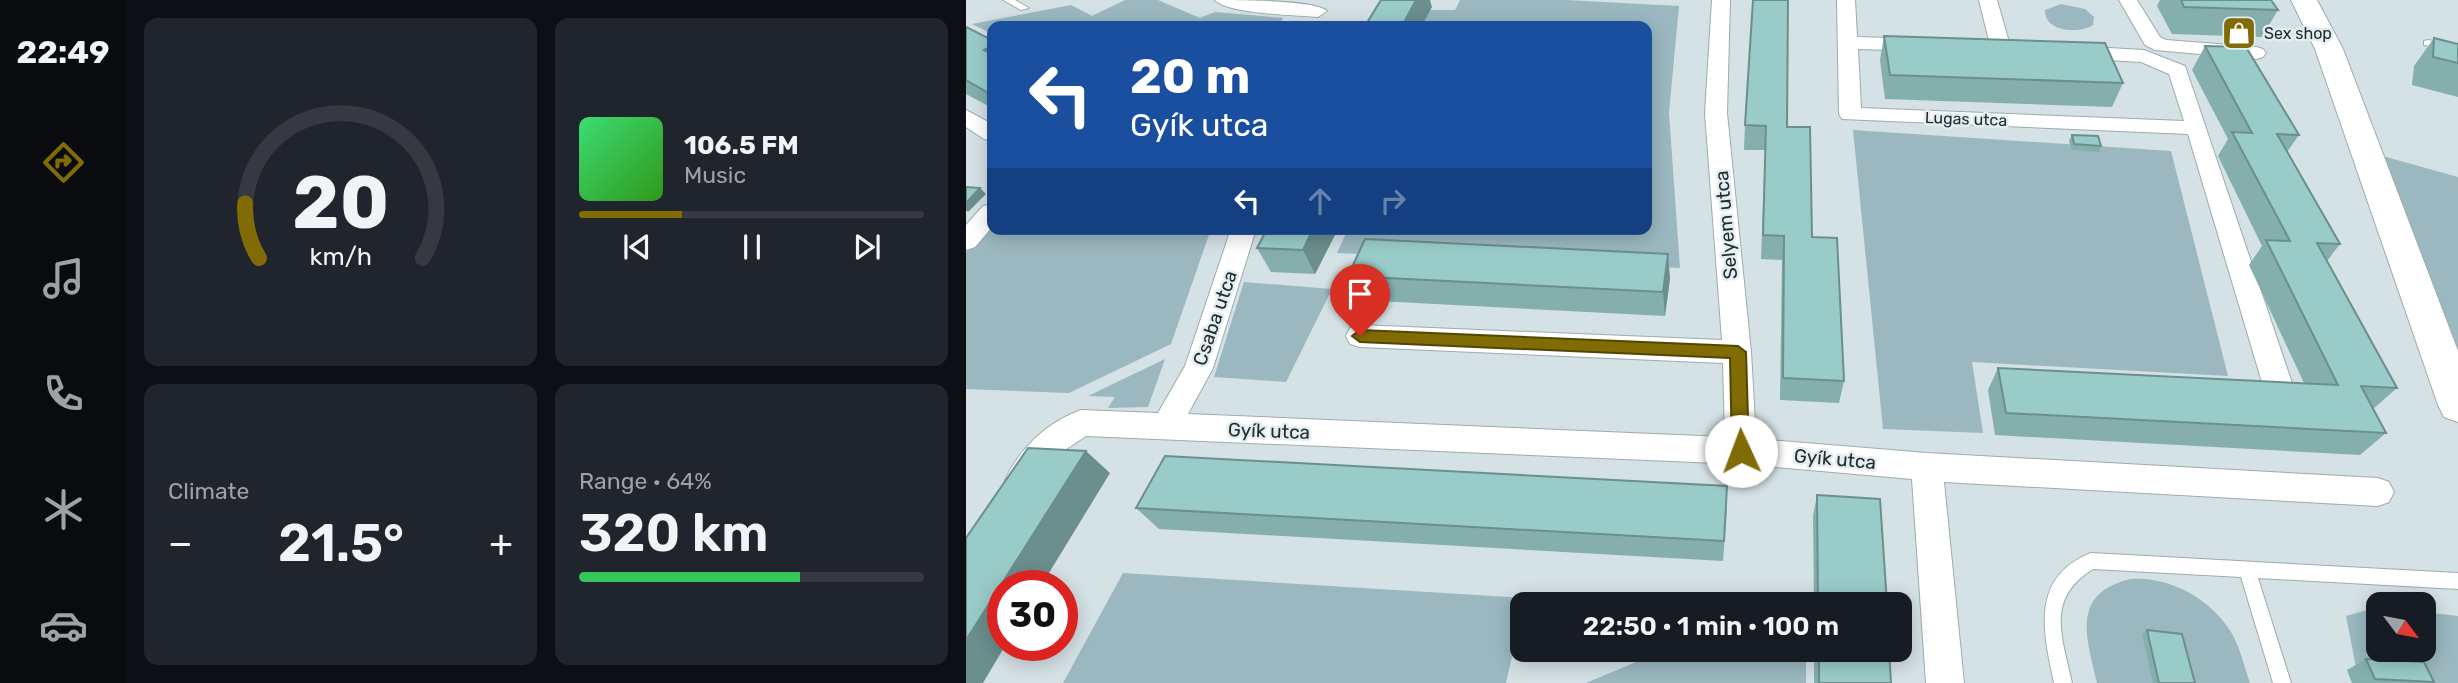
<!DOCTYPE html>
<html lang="en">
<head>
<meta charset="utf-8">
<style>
	body { margin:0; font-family:Rubik,sans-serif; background:#20242c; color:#f1f3f6; height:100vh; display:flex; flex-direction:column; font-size:26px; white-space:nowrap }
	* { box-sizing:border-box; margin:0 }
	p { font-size:23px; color:#9ea1a6 }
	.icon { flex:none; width:38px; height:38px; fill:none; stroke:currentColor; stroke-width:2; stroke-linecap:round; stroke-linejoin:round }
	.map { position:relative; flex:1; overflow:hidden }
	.details { display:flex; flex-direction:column; gap:18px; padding:18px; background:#0d0f14; width:840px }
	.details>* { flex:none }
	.top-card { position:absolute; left:21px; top:21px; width:665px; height:214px; border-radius:14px; box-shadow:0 4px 18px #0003; background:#1a4fa0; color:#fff; overflow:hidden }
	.needle { width:46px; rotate:122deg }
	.fabs { position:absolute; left:1400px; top:592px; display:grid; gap:14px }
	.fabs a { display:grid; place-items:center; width:70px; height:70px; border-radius:14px; background:#171b24; box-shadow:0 4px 18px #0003; font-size:35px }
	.speed { position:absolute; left:21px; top:570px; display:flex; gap:14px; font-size:35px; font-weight:700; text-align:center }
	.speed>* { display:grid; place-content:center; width:91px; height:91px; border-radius:50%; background:#171b24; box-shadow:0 4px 18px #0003; line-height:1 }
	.speed .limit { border:10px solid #d22; background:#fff; color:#111 }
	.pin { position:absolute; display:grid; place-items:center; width:60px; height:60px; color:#fff; margin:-72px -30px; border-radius:50% 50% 50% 0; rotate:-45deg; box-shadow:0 0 7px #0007 }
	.pin .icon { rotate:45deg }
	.me { position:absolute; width:77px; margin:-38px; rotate:358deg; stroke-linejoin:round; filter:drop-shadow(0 0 5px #0008) }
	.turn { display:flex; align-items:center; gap:24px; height:147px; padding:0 28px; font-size:32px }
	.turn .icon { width:91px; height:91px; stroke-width:2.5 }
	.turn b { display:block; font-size:49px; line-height:60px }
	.lanes { display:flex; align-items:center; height:66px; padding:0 28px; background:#0003; justify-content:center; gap:35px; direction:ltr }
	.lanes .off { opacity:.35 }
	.big { font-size:52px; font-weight:600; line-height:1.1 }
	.details .card { flex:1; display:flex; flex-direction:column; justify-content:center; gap:10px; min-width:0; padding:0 24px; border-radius:14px; background:#20242c }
	.details .dial { align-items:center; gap:0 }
	.dial svg { height:182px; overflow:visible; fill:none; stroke:#363941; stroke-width:7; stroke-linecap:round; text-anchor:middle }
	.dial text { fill:#f1f3f6; stroke:none }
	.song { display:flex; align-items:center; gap:21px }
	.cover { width:84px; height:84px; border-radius:10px; background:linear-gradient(135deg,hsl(140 70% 55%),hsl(110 70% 35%)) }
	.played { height:7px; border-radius:4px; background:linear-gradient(90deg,#806b04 30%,#363941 30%) }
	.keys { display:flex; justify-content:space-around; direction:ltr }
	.heat { display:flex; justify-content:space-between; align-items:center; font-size:38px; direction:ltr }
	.charge { height:10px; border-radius:5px; background:linear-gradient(90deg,#34c759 64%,#363941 0) }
	.details .tiles { flex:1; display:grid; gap:18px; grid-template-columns:repeat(2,1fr) }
	.trip { position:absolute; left:544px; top:592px; width:402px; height:70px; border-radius:14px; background:#171b24; box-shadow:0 4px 18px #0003; font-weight:600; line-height:70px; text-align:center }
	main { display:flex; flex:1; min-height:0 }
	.tab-bar { display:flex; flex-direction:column; width:126px; justify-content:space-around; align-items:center; background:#090b0e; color:#9ea1a6 }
	.tab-bar .icon { width:49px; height:49px }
	.tab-bar .active { color:#806b04 }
	.tab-bar b { font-size:32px; color:#f1f3f6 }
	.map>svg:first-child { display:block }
	.green { fill:#9bb8c0 }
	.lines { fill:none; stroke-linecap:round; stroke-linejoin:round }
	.lane-casing { stroke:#9eabae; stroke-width:2 }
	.street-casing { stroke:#9eabae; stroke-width:2 }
	.secondary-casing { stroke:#9eabae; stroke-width:2 }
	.lane { fill:#fff; fill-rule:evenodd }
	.street { fill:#fff; fill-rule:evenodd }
	.secondary { fill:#fff; fill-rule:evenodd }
	.wall { fill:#84afad }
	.shaded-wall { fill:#6b8f8d }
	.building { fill:#99ccc9; stroke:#6b8f8d; stroke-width:2 }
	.route { fill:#806b04; stroke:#534603; stroke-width:2 }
	.labels { text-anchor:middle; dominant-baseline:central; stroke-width:5; stroke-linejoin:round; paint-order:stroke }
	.far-poi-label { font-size:16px; fill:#252a2b; stroke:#e1eef2; text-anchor:start }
	.far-street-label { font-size:16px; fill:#252a2b; stroke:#e1eef2 }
	.street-label { font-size:19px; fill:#252a2b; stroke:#e1eef2 }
</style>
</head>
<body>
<main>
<nav class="tab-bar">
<b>22:49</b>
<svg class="icon active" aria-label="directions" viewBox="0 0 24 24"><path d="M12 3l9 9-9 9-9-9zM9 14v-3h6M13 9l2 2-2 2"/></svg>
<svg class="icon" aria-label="music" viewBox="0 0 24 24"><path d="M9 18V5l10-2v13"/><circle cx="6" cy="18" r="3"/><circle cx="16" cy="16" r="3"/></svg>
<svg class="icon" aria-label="phone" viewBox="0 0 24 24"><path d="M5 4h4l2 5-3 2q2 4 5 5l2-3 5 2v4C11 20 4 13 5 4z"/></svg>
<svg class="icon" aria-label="climate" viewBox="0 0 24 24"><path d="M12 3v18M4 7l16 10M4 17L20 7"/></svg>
<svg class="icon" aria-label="car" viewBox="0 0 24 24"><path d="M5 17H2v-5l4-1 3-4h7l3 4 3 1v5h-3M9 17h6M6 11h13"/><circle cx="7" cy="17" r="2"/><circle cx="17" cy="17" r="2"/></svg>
</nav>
<section class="details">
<div class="tiles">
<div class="card dial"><svg viewBox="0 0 100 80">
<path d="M14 69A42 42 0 1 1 86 69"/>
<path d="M14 69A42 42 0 0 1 8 45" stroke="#806b04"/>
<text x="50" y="56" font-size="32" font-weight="700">20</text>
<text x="50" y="72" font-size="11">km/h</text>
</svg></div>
<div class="card">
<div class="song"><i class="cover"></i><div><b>106.5 FM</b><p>Music</p></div></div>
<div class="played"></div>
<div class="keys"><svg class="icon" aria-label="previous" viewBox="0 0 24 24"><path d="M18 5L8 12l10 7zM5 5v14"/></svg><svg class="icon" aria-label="pause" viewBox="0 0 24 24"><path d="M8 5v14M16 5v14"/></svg><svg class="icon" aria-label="next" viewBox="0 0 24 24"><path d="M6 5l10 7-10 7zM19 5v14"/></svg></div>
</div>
<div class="card"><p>Climate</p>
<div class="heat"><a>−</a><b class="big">21.5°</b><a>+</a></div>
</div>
<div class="card"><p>Range · 64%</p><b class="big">320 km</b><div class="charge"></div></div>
</div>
</section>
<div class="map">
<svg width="1492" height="683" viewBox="0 0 1492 683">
	<rect width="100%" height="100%" fill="#d4e1e5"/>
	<g class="green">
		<path d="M159,0H192L234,18L249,12L317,18L313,26H26V34L6,24L105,5L126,16Z"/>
		<path d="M494,0H600L713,6L703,113L714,268L371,253L382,229H681V26H456L464,10H489Z"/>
		<path d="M1095,4L1119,9L1128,17L1127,25C1113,34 1078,32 1079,10Z"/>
		<path d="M887,130L1205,151L1262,376L1006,362L1017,433L917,429Z"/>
		<path d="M1413,155L1492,177V356Z"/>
		<path d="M26,222V229H245L205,344L103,393L0,389V252Z"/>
		<path d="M278,282L366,289L320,382L248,377Z"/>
		<path d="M199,359L182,407L142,408L149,397L122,396Z"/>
		<path d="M157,573L559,598L540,683H97Z"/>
		<path d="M1164,579C1203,576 1244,598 1265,632C1274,647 1278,666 1284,683H1131C1121,637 1104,594 1164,579Z"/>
		<path d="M1412,607V649H1458V612L1492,616V683H1393L1380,616Z"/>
		<path d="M701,649H840V683H620Z"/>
	</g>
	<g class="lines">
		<g class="lane-casing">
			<g id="lane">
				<path d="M37,0H49L63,8L55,10Z"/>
				<path d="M1462,40L1492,45V51L1458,45V41Z"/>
				<path d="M1125,553L1492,573V589L1292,578L1325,683H1307L1275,577L1127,569C1079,599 1096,636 1106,683H1088C1077,632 1064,577 1125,553Z"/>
			</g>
		</g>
		<g class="street-casing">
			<g id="street">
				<path d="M249,0C268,0 351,0 361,11L352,17C331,15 261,14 249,0Z"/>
				<path d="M746,0H764L761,113L785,352L790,439L961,453L1412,478L1423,482L1428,492L1423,502L1412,506L978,482L998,683H960L946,479L775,464L120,436L87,458L66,490L55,494L44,490L39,480C54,448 81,422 115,410L192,413L219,366L265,229H290L247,368L222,414L759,437L757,363L394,347L384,344L380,336L384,328L394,325L756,340L739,113Z"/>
				<path d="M871,0H889L891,37L954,39L961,41L964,45L961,49L954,51L892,49L895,108L1218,121L1203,74L1175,62L1107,58L1100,56L1097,52L1100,48L1107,46L1178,50L1219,66L1328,389L1323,397L1313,401L1303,397L1298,389L1222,134L876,119L873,114Z"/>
				<path d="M1013,0H1031L1045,49L1042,53H1028L1025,49Z"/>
				<path d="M1153,0H1171L1194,37L1200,40L1290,47L1297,49L1300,53L1297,57L1290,59L1189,50L1179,45Z"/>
				<path d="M0,110L26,124V141L18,139L0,127Z"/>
				<path d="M26,204V227L9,247L0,250V225L17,206Z"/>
			</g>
		</g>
		<g class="secondary-casing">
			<path id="secondary" d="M1325,0H1351L1377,49L1492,351V422L1478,417L1472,405L1349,49Z"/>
		</g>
		<use href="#lane" class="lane"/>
		<use href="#street" class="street"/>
		<use href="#secondary" class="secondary"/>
	</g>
	<g class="wall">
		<path d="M1194,0H1305L1312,10L1296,37L1206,34L1191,6Z"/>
		<path d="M0,27L26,40V108L0,94Z"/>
		<path d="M918,36L1157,83L1146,107L919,99L914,60Z"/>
		<path d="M1468,38L1492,44V97L1446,85L1448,66Z"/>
		<path d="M1239,46L1333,135L1321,152L1374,244L1361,261L1431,388L1407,409L1420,433L1394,455L1029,435L1022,390L1032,368L1338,383L1283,265L1296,246L1252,156L1262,139L1226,70Z"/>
		<path d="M779,125L821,127L878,381L873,403L814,400L816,260L795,259L799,150H778Z"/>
		<path d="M1106,135L1135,146L1133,152L1106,150L1103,141Z"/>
		<path d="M301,229H372L349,274L305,272L291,248Z"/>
		<path d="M382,276L704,278L699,316L393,300Z"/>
		<path d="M851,495L921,604H848L847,516Z"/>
		<path d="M761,507L757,561L193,529L170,508Z"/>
		<path d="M1181,630L1229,683H1187L1176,634Z"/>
		<path d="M848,649H923L925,683H848Z"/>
		<path d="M1400,659L1468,682L1466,683H1386L1381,670Z"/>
	</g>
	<g class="shaded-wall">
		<path d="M450,0H464L466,7L456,26H436Z"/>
		<path d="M26,46V60L18,50Z"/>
		<path d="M14,188L20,194L2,212L0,210V203Z"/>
		<path d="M347,229H372L349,274L337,250Z"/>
		<path d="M702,254L704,278L699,316L697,292Z"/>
		<path d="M120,451L144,473L75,586H37V646H39L17,683H0V640Z"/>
	</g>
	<g class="building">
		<path d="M415,0H450L436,26H399Z"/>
		<path d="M787,0H822L821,127H844L846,237L871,238L878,381L817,378L818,236L797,235L800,126L779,125Z"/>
		<path d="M1215,0H1305L1312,10L1218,7Z"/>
		<path d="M0,27L26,40V46L18,50L26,54V95L0,80Z"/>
		<path d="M918,36L1139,43L1157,83L924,75Z"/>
		<path d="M1468,38L1492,44V63L1467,57Z"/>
		<path d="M1239,46L1280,47L1333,135L1311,134L1374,244L1351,243L1431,388L1395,386L1420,433L1040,413L1032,368L1372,385L1300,240L1324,241L1266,132L1286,133Z"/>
		<path d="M1106,135L1132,136L1135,146L1108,144Z"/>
		<path d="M0,187L14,188L0,203Z"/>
		<path d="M301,229H347L337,250L291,248Z"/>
		<path d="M399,239L702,254L697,292L382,276Z"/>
		<path d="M62,448L120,451L0,640V538Z"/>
		<path d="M199,456L761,486L758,541L170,508Z"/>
		<path d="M851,495L914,499L921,604H852Z"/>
		<path d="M1181,630L1216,634L1229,683H1193Z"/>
		<path d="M853,649H923L925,683H853Z"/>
		<path d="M1400,659L1458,662L1468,682L1409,679Z"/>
	</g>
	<path class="route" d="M394,330L772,346L780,352L783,451L781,456L775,458L768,456L766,451L764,358L394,342L386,336Z"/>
	<defs>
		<g id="shop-square" transform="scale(1.75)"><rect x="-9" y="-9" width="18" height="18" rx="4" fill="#806b04" stroke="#e1eef2"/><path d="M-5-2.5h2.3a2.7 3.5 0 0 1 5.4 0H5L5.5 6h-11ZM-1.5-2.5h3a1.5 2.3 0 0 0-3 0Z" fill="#fff"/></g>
	</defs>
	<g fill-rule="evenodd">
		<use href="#shop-square" x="1273" y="33"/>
	</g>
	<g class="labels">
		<g class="far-poi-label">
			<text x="1298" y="33">Sex shop</text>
		</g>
		<g class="far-street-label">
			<text transform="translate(1000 119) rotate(2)">Lugas utca</text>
		</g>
		<g class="street-label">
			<text transform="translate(760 225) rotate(-95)">Selyem utca</text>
			<text transform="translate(249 318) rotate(-71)">Csaba utca</text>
			<text transform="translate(303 431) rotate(2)">Gyík utca</text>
			<text transform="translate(869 459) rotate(5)">Gyík utca</text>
		</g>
	</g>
</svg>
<div class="fabs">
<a><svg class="needle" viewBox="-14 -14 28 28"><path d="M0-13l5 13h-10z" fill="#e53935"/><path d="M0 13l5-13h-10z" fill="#9ea1a6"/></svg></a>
</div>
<div class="speed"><div class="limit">30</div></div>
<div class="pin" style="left:394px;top:336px;background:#d93025"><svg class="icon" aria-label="arrive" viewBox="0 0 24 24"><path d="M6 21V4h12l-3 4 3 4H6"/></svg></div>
<svg class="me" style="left:775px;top:451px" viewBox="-20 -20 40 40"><circle r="19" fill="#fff"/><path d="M0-13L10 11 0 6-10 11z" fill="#806b04"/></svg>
<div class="trip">22:50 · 1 min · 100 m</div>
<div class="top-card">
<div class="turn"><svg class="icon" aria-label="left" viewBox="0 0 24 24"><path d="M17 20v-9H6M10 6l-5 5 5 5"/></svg><div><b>20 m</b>Gyík utca</div></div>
<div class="lanes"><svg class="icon" aria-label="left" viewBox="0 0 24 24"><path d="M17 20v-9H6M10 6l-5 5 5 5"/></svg><svg class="icon off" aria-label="ahead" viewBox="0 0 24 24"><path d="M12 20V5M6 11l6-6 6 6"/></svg><svg class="icon off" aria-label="right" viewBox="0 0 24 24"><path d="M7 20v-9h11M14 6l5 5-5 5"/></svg></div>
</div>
</div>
</main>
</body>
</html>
